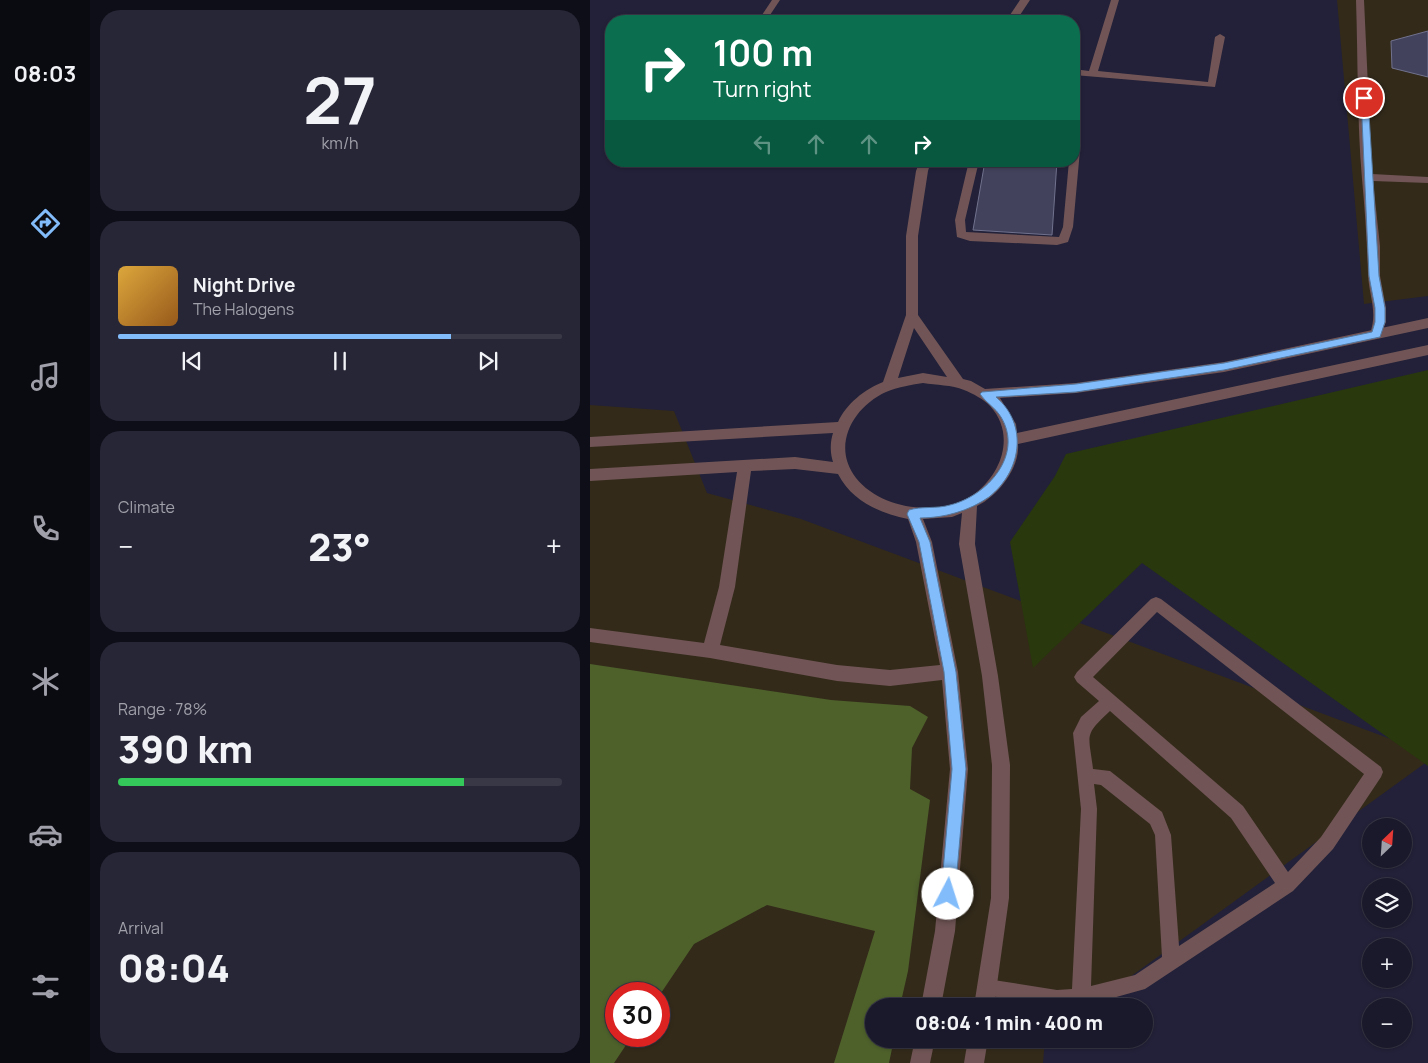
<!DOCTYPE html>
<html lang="en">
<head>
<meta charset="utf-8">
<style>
	body { margin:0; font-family:Manrope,sans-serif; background:#272637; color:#f1f3f6; height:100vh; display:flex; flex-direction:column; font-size:19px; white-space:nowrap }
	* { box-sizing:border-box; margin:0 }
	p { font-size:16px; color:#9fa0a9 }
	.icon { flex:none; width:28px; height:28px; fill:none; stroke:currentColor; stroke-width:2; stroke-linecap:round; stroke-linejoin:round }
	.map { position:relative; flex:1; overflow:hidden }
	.drawer { display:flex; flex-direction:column; gap:10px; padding:10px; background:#0e0e18; width:500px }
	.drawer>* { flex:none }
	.banner { position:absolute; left:15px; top:15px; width:475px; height:152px; border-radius:20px; box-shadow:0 1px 4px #0004,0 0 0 1px #383847; background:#0b6e4f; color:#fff; overflow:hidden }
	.needle { width:32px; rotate:25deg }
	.tools { position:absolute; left:772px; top:818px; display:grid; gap:10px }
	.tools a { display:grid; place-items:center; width:50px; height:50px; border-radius:50%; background:#1a192b; box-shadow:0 1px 4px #0004,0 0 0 1px #383847; font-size:25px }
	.speed { position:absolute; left:15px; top:982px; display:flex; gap:10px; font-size:25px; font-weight:700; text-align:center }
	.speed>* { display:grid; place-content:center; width:65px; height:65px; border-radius:50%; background:#1a192b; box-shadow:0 1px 4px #0004,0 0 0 1px #383847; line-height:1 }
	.speed .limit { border:8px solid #d22; background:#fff; color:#111 }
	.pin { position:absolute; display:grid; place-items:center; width:42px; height:42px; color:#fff; margin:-21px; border:2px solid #fff; border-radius:50%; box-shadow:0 1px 5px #0007 }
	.me { position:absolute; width:55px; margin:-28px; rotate:5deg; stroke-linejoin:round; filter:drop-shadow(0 0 4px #0008) }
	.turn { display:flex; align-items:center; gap:18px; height:105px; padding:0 25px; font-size:22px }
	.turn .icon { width:65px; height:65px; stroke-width:2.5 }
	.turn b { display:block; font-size:35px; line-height:42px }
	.lanes { display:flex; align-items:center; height:48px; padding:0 25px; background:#0003; justify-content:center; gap:25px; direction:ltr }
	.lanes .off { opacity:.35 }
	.big { font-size:38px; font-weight:800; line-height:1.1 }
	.drawer .widget { flex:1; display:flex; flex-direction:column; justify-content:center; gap:8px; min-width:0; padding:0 18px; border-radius:20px; background:#272637 }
	.drawer .dial { align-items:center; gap:0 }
	.dial b { font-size:65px; line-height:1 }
	.song { display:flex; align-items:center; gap:15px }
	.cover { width:60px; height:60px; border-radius:8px; background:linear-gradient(135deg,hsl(40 70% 55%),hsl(30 70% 35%)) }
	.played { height:5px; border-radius:2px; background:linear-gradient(90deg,#82bcfa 75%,#383847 75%) }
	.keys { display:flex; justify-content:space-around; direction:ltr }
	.heat { display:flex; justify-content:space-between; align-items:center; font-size:28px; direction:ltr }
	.charge { height:8px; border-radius:4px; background:linear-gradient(90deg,#34c759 78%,#383847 0) }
	.trip { position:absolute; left:275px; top:998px; width:288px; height:50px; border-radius:25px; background:#1a192b; box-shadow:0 1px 4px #0004,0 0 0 1px #383847; font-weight:800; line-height:50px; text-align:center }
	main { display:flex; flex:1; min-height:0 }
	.dock { display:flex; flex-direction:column; width:90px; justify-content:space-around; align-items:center; background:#0a0a11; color:#9fa0a9 }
	.dock .icon { width:35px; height:35px }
	.dock .active { color:#82bcfa }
	.dock b { font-size:22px; color:#f1f3f6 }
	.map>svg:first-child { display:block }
	.commercial { fill:#332a1a; fill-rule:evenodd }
	.green { fill:#29380d }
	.forest { fill:#4e612b }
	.building { fill:#42425c; stroke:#71728e }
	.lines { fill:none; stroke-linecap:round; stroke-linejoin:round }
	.lane { fill:#715556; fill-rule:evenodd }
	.street { fill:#715556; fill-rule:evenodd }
	.route { fill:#82bcfa; stroke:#547aa2 }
</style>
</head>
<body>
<main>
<nav class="dock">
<b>08:03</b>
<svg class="icon active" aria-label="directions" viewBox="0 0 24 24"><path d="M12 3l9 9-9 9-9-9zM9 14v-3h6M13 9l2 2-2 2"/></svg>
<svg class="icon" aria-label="music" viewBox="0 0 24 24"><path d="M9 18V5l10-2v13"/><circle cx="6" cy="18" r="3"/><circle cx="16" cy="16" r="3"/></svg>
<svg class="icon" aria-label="phone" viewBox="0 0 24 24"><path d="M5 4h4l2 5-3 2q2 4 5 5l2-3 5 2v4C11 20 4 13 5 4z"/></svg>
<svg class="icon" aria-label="climate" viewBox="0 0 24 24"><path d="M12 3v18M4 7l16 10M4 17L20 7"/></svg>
<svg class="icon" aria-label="car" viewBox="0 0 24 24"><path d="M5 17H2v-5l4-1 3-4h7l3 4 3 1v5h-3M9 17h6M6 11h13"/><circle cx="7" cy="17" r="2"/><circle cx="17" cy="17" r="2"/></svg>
<svg class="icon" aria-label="filters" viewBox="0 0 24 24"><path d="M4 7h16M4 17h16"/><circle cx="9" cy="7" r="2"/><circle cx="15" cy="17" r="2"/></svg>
</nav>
<section class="drawer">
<div class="widget dial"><b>27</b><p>km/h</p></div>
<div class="widget">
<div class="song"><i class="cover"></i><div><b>Night Drive</b><p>The Halogens</p></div></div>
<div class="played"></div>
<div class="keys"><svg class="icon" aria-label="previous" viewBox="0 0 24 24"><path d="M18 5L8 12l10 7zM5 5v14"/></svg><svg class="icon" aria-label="pause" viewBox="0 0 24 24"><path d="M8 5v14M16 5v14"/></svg><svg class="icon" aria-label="next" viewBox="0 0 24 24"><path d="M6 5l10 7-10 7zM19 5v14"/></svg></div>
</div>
<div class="widget"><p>Climate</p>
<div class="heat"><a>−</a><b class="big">23°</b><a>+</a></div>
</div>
<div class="widget"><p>Range · 78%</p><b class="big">390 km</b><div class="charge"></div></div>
<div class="widget"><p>Arrival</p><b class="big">08:04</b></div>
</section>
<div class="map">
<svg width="838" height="1063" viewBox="0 0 838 1063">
	<rect width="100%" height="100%" fill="#222139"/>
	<g class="commercial">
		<path d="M747,0H838V296L774,304Z"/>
		<path d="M0,405L84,411L117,493L211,519L838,753V761L500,1006H284V1039H455L453,1063H0ZM26,994H69V1036H26Z"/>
	</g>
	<path class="green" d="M838,370V766L552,563L443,668L420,542L465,476L476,454Z"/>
	<path class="forest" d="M0,664L241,700L320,706L338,717L322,748L320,789L340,800L318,971L310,1006H284V1039H304L299,1063H244L285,931L177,905L104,944L69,996V994H26V1036H42L24,1063H0Z"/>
	<g class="building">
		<path d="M838,31V77L802,68L801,41Z"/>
		<path d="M395,161H467L462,235L383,230Z"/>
	</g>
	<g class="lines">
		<g class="lane">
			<path d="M182,0H190L176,21H168Z"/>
			<path d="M521,0H529L508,71L618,82L625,37L630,34L635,37L625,87L484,75V69L499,71Z"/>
			<path d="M766,0H774L782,174L838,177V183L783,181L790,246V276L796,308V322L790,337L786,338L780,334C788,311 779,297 778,274C777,242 775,211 772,179C767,120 768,59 766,0Z"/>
			<path d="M484,146L490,150L483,227L478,242L467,245L380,241L367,237L365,220L379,161H389L375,220L376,232L469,237L473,227L479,161H484Z"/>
			<path d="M566,597L571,599L791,767L793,772L791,777L743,849L703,891L555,989L494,1006H455L391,994L388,988L391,982L397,979L467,990L482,989L491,809L483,733L491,717L509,701L487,682L484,677L487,672L561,599ZM567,612L774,774L731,837L698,872L653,806L503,677ZM520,711L641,818L685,883L589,946L581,835L572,812L520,771L503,769C499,734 493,736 520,711ZM504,784L511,785L560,824L565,835L572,957L545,975L501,986L507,809Z"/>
		</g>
		<g class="street">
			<path d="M430,0H440L426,21H416Z"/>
			<path d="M330,161H341L338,171L328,236V315L373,379L381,381L395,389L486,383L634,362L838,318V328L634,372L486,393L410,398L426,424L427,433L838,345V355L428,444C430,468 408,496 387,506L385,544L408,676L420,765L419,898L404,1006H384L401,898L402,765L392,676L369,544L372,513L362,517L333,519L342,542L368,672L378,769L365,931L351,1006H331L345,931L360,769L352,680L300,686L247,681L120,658L0,642V628L114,643L129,587L147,472L0,481V469L205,457L243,462C240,453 240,442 243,433L0,447V437L248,422C256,404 275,389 293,382L316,315V236L326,171ZM324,328L357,377L333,373L308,378ZM333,383C346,385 362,385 374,390C382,393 395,400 400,406C425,433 413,471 387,492C354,518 292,511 266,478C241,446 263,407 296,392C308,387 320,385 333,383ZM205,469L248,474C262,501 289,513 318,519L326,542L350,665L300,670L247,665L130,645L145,587L161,471Z"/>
			<path d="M325,1039H345L340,1063H320Z"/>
			<path d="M378,1039H398L394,1063H374Z"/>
		</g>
	</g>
	<path class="route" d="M771,97L778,98L789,276L795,308V322L790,337L634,370L486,392L406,397C439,425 431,472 399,497C379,511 354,518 330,518L340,542L366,672L376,769L365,894L363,899L358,901L353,899L351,894L362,769L354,672L329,542L317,514L319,510C331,506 347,509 360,505C397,496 434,455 411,417C406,408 396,403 390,394L392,392L486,384L634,363L782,332L785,322V308L779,276Z"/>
</svg>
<div class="tools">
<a><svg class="needle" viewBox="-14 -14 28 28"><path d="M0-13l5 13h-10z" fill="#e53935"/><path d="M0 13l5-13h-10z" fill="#9fa0a9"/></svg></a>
<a><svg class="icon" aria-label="layers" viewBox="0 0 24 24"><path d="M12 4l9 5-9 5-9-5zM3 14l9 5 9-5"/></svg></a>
<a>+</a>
<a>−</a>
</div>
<div class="speed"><div class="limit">30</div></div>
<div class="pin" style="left:774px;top:98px;background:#d93025"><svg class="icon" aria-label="arrive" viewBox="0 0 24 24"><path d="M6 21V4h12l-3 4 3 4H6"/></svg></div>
<svg class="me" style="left:358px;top:894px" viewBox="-20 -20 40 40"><circle r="19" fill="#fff"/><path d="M0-13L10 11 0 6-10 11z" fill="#82bcfa"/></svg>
<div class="trip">08:04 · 1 min · 400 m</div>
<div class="banner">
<div class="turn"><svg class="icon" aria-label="right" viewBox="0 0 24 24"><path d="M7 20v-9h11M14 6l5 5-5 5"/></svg><div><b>100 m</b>Turn right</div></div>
<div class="lanes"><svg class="icon off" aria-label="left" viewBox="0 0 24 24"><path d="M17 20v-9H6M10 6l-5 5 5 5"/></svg><svg class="icon off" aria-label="ahead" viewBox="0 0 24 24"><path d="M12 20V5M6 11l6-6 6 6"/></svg><svg class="icon off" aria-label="ahead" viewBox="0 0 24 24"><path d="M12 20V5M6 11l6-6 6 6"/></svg><svg class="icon" aria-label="right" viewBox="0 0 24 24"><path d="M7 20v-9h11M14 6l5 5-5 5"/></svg></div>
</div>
</div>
</main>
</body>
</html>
